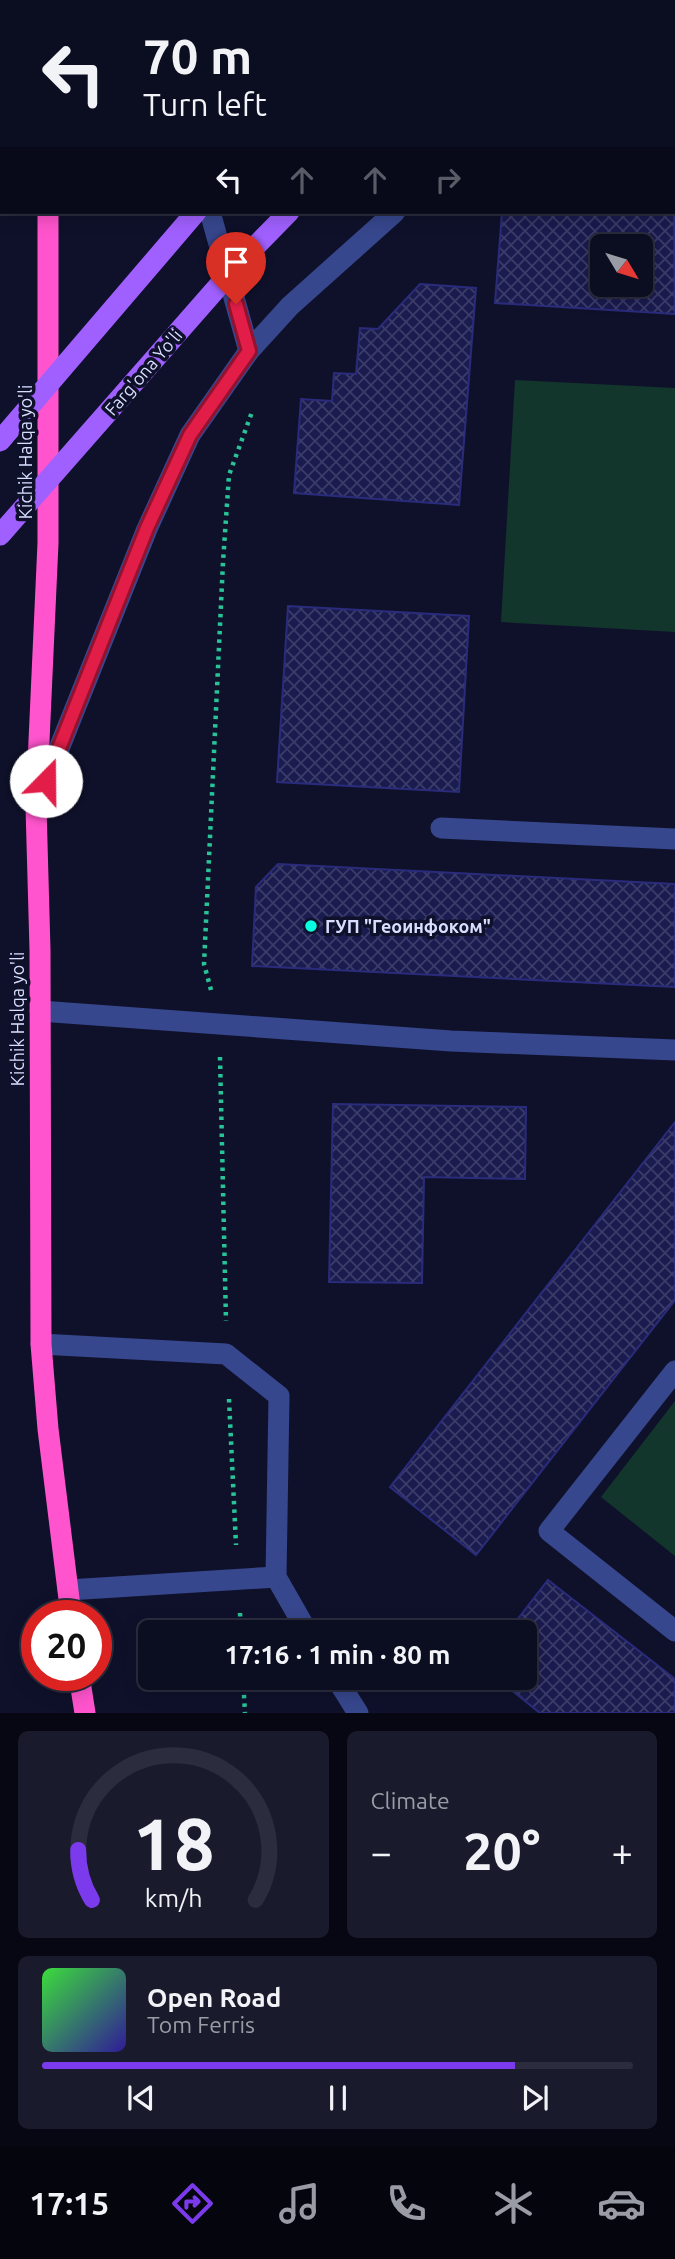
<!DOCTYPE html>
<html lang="en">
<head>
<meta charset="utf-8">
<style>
	body { margin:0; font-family:Ubuntu,sans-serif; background:#191b2d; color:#f1f3f6; height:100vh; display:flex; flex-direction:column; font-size:26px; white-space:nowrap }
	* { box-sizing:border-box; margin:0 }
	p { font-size:23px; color:#9a9ca5 }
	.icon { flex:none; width:38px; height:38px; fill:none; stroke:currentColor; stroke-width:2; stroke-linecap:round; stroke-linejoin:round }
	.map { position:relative; height:1713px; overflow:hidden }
	.side { display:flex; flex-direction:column; gap:18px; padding:18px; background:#060712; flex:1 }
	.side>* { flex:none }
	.guide { position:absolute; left:0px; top:0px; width:676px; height:214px; box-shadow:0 4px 18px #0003,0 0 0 2px #2b2d3e; background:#0b0d20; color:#f1f3f6; overflow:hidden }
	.needle { width:46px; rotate:128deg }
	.fabs { position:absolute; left:590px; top:234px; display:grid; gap:14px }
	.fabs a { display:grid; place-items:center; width:63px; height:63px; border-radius:10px; background:#0b0d20; box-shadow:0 4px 18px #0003,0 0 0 2px #2b2d3e; font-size:35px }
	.speed { position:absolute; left:21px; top:1600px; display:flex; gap:14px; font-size:35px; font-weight:700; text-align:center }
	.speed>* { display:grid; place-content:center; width:91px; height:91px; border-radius:50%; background:#0b0d20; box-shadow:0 4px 18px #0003,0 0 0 2px #2b2d3e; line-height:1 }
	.speed .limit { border:10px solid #d22; background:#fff; color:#111 }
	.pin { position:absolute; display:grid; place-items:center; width:60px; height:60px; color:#fff; margin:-72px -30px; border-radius:50% 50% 50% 0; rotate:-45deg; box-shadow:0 0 7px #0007 }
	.pin .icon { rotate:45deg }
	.me { position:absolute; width:77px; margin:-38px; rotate:22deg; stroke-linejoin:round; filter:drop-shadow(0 0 5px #0008) }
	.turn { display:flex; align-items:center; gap:24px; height:147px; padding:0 28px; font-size:32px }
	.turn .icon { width:91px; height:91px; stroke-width:2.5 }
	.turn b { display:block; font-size:49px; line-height:60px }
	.lanes { display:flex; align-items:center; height:66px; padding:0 28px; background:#0003; justify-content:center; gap:35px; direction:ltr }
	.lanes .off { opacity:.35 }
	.big { font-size:52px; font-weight:700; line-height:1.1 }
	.side .tile { flex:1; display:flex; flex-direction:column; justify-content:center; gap:10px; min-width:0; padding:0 24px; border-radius:10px; background:#191b2d }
	.side .dial { align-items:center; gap:0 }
	.dial svg { height:182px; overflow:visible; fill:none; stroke:#2b2d3e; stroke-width:7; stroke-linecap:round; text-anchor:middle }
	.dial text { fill:#f1f3f6; stroke:none }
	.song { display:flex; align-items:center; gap:21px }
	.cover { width:84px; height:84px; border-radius:10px; background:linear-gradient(135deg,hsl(120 70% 55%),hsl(250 70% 35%)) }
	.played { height:7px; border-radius:4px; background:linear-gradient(90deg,#7c3aed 80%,#2b2d3e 80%) }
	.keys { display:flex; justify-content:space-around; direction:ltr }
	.heat { display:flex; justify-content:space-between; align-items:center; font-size:38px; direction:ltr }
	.side .tiles { flex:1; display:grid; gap:18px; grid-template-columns:1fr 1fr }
	.tile:last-child { grid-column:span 2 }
	.trip { position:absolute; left:138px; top:1620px; width:399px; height:70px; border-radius:10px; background:#0b0d20; box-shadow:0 4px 18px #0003,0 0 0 2px #2b2d3e; font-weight:700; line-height:70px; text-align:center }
	.menu { display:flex; height:112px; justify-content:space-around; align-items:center; background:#04050d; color:#9a9ca5 }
	.menu .icon { width:49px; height:49px }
	.menu .selected { color:#7c3aed }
	.menu b { font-size:32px; color:#f1f3f6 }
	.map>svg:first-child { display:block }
	.grass { fill:#12362c }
	.building { fill:url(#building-cross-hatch); stroke:#2a2c7b; stroke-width:2; fill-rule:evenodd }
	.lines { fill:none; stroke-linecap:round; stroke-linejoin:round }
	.path { stroke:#28c498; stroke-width:4.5; stroke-dasharray:3.5 5; stroke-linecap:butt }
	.minor { stroke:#37478d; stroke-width:21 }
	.major { stroke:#a060ff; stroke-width:21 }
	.highway { stroke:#ff54cd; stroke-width:21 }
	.major-bridge { stroke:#a060ff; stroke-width:21 }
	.route-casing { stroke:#92132f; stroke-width:18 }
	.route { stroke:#e11d48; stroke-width:12 }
	.poi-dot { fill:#05ffe0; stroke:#0f112b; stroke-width:2.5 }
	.labels { text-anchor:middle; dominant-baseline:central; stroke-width:7; stroke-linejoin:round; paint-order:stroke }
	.street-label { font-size:18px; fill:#d9deff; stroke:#0f112b }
	.poi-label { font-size:18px; font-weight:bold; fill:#d9deff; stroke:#0f112b; text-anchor:start }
</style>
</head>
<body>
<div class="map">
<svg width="675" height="1713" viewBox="0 0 675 1713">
	<defs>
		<pattern id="building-cross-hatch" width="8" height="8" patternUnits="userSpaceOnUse" patternTransform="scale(1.75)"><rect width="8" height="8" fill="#1a1b4e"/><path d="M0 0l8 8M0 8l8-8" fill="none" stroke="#3b3c69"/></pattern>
	</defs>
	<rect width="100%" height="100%" fill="#0f112b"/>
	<g class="grass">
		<path d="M515,380L675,388V632L501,622Z"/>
		<path d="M675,1401V1556L601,1497Z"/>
	</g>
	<g class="building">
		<path d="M674,211L675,314L495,303L502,212ZM602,247H640V285H602Z"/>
		<path d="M420,284L476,288L459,505L294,493L301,399L332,401L334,373L356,374L360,328L378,329Z"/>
		<path d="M288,606L469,616L459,792L277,782Z"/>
		<path d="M278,864L675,884V987L252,966L256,887Z"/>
		<path d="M333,1104L526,1107L525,1179L424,1177L422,1283L329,1282Z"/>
		<path d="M675,1122V1300L476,1555L390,1487Z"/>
		<path d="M548,1580L675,1679V1713H540L496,1678H525V1633H507Z"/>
	</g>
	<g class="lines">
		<g class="path">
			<path d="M211,990L204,964L223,562L229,475L252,412"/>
			<path d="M220,1057L226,1321"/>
			<path d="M229,1399L236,1545"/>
			<path d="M240,1613L241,1633"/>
			<path d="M243,1678L245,1713"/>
		</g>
		<g class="minor">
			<path d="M155,0V2"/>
			<path d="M674,76H675"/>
			<path d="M210,212L249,351"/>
			<path d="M38,801L147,529L190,435L249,351L290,306L395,212"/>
			<path d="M441,828L675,839"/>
			<path d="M40,1011L451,1041L675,1050"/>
			<path d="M41,1344L226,1354L279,1396L276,1577L308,1633"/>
			<path d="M675,1371L549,1531L675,1631"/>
			<path d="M68,1590L276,1577"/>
			<path d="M336,1678L358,1713"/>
		</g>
		<g class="major">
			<path d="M494,2L498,0"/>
			<path d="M674,13H675"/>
		</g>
		<g class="highway">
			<path d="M51,2V0"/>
			<path d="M48,212V543L36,807L40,950L41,1344L48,1429L71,1615"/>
			<path d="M79,1675L85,1713"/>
		</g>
		<g class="major-bridge">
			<path d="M0,441L196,212"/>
			<path d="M0,535L237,265L289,212"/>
		</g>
	</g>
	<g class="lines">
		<g class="route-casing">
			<path id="route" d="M46,781L147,528L190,435L249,351L236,304"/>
		</g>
		<use href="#route" class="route"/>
	</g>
	<circle class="poi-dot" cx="311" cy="926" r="7"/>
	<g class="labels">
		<g class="street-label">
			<text transform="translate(143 372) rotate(-49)">Farg'ona Yo'li</text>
			<text transform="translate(25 452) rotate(-90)">Kichik Halqa yo'li</text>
			<text transform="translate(17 1019) rotate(-90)">Kichik Halqa yo'li</text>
		</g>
		<g class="poi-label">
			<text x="325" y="926">ГУП "Геоинфоком"</text>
		</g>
	</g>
</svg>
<div class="fabs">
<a><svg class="needle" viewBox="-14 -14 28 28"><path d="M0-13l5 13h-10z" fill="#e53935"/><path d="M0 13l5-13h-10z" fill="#9a9ca5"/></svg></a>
</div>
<div class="speed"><div class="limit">20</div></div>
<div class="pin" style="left:236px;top:304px;background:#d93025"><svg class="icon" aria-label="arrive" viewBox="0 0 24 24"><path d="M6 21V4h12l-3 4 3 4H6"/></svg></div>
<svg class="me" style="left:46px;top:781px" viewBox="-20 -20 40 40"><circle r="19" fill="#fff"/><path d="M0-13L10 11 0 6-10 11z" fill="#e11d48"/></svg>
<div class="trip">17:16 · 1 min · 80 m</div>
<div class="guide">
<div class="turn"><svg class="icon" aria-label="left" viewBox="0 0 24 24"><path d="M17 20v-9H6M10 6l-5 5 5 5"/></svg><div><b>70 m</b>Turn left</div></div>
<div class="lanes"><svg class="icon" aria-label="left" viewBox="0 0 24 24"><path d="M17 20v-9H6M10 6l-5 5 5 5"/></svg><svg class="icon off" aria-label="ahead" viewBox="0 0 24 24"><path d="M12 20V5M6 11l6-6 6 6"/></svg><svg class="icon off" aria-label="ahead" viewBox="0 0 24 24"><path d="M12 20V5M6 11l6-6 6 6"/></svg><svg class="icon off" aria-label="right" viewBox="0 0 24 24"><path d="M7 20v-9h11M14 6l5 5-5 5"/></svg></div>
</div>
</div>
<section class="side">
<div class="tiles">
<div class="tile dial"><svg viewBox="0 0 100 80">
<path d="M14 69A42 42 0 1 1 86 69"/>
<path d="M14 69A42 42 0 0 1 8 47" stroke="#7c3aed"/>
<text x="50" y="56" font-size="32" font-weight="700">18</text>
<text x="50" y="72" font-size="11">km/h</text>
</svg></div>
<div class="tile"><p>Climate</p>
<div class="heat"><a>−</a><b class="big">20°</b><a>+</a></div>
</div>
<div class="tile">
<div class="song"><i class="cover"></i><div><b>Open Road</b><p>Tom Ferris</p></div></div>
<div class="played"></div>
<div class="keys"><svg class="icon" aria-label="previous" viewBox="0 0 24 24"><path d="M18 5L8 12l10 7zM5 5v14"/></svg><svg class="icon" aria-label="pause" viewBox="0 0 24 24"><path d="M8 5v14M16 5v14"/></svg><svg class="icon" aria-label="next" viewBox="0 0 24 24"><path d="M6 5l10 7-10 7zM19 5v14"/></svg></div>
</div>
</div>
</section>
<nav class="menu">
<b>17:15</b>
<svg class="icon selected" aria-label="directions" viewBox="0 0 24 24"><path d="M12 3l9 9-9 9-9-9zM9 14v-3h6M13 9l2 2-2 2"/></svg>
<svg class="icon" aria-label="music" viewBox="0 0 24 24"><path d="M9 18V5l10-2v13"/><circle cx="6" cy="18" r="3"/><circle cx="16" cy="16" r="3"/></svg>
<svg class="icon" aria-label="phone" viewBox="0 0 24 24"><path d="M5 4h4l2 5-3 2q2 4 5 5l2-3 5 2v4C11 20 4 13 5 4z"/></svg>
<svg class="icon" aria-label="climate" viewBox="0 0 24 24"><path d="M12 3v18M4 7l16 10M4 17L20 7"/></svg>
<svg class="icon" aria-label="car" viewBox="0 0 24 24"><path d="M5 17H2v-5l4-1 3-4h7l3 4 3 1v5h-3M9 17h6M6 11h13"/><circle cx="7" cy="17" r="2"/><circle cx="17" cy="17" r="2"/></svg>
</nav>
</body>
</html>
